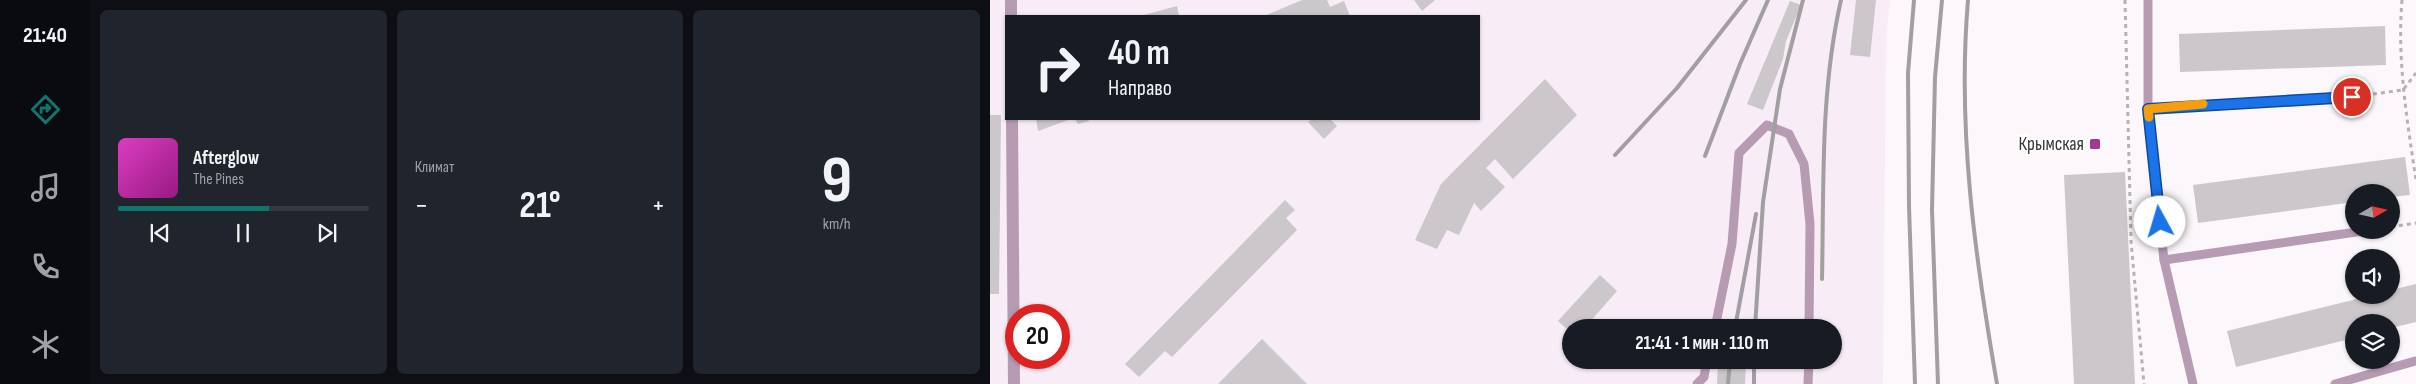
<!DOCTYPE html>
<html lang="ru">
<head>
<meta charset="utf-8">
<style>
	body { margin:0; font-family:"Sofia Sans Condensed",sans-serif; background:#20242c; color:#f1f3f6; height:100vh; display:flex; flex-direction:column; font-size:19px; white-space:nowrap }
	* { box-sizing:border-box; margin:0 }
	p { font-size:16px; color:#9ea1a6 }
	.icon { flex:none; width:28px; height:28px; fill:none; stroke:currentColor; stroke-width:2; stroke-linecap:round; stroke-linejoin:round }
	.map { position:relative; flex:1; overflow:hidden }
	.drawer { display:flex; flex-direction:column; gap:10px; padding:10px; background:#0d0f14; width:900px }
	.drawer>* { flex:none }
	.top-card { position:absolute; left:15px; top:15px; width:475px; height:105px; border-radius:0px; box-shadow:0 1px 4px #0004; background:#171b24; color:#f1f3f6; overflow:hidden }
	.needle { width:32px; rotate:81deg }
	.controls { position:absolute; left:1355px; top:184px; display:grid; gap:10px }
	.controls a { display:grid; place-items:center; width:55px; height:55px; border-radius:50%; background:#171b24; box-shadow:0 1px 4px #0004; font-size:25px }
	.speed { position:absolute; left:15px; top:304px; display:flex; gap:10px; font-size:25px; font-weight:700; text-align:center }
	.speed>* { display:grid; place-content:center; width:65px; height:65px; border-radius:50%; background:#171b24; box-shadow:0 1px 4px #0004; line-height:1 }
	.speed .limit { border:8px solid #d22; background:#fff; color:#111 }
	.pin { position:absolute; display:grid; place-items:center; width:42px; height:42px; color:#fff; margin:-21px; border:2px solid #fff; border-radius:50%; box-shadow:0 1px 5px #0007 }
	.me { position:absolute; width:55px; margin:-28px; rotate:354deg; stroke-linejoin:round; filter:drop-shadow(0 0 4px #0008) }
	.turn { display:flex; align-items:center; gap:18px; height:105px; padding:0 20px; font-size:22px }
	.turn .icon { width:65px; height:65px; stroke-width:2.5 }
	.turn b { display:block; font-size:35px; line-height:42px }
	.big { font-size:38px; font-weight:700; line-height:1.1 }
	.drawer .widget { flex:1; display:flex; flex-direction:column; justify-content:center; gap:8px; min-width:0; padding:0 18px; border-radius:8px; background:#20242c }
	.drawer .dial { align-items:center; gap:0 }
	.dial b { font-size:65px; line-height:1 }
	.song { display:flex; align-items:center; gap:15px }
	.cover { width:60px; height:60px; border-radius:8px; background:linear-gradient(135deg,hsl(310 70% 55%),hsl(310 70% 35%)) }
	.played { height:5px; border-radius:2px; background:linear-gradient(90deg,#0f766e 60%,#363941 60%) }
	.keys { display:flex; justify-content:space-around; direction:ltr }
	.heat { display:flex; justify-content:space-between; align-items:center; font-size:28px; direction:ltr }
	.drawer .tiles { flex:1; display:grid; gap:10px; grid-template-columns:repeat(3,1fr) }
	.trip { position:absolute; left:572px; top:319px; width:280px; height:50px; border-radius:25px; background:#171b24; box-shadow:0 1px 4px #0004; font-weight:700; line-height:50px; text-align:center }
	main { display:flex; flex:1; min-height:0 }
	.tabs { display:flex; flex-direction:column; width:90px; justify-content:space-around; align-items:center; background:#090b0e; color:#9ea1a6 }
	.tabs .icon { width:35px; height:35px }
	.tabs .on { color:#0f766e }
	.tabs b { font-size:22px; color:#f1f3f6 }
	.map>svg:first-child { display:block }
	.built { fill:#f8ecf6; fill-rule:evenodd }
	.building { fill:#ccc7cb }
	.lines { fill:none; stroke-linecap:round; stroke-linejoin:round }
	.path { stroke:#b5b1b5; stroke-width:3; stroke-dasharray:4 4; stroke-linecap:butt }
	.service { stroke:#b79bb3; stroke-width:9 }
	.minor { stroke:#b79bb3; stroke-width:12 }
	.rail { stroke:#a29ea1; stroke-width:4 }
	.route-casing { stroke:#114b97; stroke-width:12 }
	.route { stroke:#1a73e8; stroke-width:9 }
	.slow { stroke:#f59e0b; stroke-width:9 }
	.poi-dot { fill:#a2389a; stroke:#fff; stroke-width:2 }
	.labels { text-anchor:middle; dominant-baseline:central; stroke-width:4.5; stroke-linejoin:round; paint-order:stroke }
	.poi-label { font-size:19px; fill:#383638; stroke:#fff; text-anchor:end }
</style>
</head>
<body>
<main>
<nav class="tabs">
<b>21:40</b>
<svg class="icon on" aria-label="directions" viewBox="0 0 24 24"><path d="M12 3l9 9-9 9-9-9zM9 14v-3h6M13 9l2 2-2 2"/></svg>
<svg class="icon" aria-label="music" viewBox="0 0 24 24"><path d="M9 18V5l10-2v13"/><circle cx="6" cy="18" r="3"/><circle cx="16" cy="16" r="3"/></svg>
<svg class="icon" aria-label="phone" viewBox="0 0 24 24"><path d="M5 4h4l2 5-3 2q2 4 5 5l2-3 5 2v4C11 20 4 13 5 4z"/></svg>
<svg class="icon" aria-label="climate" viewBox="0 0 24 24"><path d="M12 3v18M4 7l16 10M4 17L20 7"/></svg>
</nav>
<section class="drawer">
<div class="tiles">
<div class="widget">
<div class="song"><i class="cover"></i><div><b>Afterglow</b><p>The Pines</p></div></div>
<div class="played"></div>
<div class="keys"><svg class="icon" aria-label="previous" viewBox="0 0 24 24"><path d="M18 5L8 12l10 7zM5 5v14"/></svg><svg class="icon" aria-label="pause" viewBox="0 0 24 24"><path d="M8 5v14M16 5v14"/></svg><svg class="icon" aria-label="next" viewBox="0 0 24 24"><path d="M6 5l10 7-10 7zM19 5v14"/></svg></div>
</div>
<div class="widget"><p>Климат</p>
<div class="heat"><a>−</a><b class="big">21°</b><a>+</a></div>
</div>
<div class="widget dial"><b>9</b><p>km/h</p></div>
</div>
</section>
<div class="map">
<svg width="1426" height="384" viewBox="0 0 1426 384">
	<rect width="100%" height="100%" fill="#fcf7fb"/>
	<path class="built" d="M0,0H900L896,36L893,384H0ZM16,16H489V119H16ZM26,315H69V358H26ZM581,328H844V360H581Z"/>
	<g class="building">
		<path d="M312,0H337L340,7L354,1L360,16H274Z"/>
		<path d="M424,0H445L432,11Z"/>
		<path d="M866,0H886L880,57L860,55Z"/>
		<path d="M800,1L811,5L796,41L793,59L773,110L757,104Z"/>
		<path d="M187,6L189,16H150Z"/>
		<path d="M1395,26L1396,65L1190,72L1189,34Z"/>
		<path d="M555,79L587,115L523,179L505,159L496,168L515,187L491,211L484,203L469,235L457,230L447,249L425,240L451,184Z"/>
		<path d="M0,115H11L9,294H0Z"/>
		<path d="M46,119H81L48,131Z"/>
		<path d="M85,119H98L99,121L88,124Z"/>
		<path d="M322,119H340L347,126L334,139L318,122Z"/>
		<path d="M1415,157L1420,195L1401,197V192H1364V202L1208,223L1203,185Z"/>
		<path d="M1135,172L1145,384H1084L1074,175Z"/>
		<path d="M295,200L305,210L296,218L307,230L182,357L175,351L149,377L135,364Z"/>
		<path d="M610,275L627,291L598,324L596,323L592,328H581V333L568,321Z"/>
		<path d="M1426,284V322L1401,328V322H1364V338L1246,367L1237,331L1383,295H1401V290Z"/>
		<path d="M272,339L317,384H228Z"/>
		<path d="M728,360H756L755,384H727Z"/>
	</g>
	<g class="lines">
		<g class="path">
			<path d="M1135,0L1141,241L1154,384"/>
			<path d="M1412,0C1407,61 1417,120 1426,180"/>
			<path d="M1375,95L1413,90L1426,73"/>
			<path d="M1401,227L1426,223"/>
		</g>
		<g class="service">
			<path d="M1158,0V109L1174,260L1203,384"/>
			<path d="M1158,109L1362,97"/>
			<path d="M1174,260L1380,230"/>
			<path d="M725,328L742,244L749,153L777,125L799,134L814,164L820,224L819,328"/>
			<path d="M707,384L714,377L717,360"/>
			<path d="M818,384L819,360"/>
			<path d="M1345,384L1425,361"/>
		</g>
		<g class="minor">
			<path d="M21,0V16"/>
			<path d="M22,119L24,384"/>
		</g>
		<g class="rail">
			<path d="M924,0L918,73L919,206L925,384"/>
			<path d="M978,0C967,129 985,257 1007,384"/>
			<path d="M625,155L687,88L756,0"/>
			<path d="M715,156L750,64L778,0"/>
			<path d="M832,279C834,185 830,92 851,0"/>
			<path d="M745,328L766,214"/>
			<path d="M765,328L773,202L790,89L813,0"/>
			<path d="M738,384L740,360"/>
			<path d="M764,384V360"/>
			<path d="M948,384L942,210L945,77L952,0"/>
		</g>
	</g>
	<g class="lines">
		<g class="route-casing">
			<path id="route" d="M1170,222L1158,109L1362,97"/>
		</g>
		<use href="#route" class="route"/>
		<path class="slow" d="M1159,117L1158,109L1213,104"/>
	</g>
	<rect class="poi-dot" x="1099" y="138" width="12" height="12" rx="2.5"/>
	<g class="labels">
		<g class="poi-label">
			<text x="1094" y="144">Крымская</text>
		</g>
	</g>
</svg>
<div class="controls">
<a><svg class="needle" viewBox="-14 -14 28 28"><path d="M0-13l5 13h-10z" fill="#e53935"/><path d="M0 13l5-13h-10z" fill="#9ea1a6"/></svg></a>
<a><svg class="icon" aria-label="sound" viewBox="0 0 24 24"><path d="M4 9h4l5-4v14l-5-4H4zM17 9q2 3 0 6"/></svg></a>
<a><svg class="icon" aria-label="layers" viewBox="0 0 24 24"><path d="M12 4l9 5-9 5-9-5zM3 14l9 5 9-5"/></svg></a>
</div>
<div class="speed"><div class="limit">20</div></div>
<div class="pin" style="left:1362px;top:97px;background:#d93025"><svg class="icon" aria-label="arrive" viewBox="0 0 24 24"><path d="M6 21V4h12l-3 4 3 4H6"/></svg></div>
<svg class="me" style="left:1170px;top:222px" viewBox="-20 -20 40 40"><circle r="19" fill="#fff"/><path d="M0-13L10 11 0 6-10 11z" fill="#1a73e8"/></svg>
<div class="trip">21:41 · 1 мин · 110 m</div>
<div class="top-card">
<div class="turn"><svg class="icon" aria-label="right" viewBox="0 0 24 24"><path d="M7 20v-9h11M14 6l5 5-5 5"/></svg><div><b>40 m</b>Направо</div></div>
</div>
</div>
</main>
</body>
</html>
